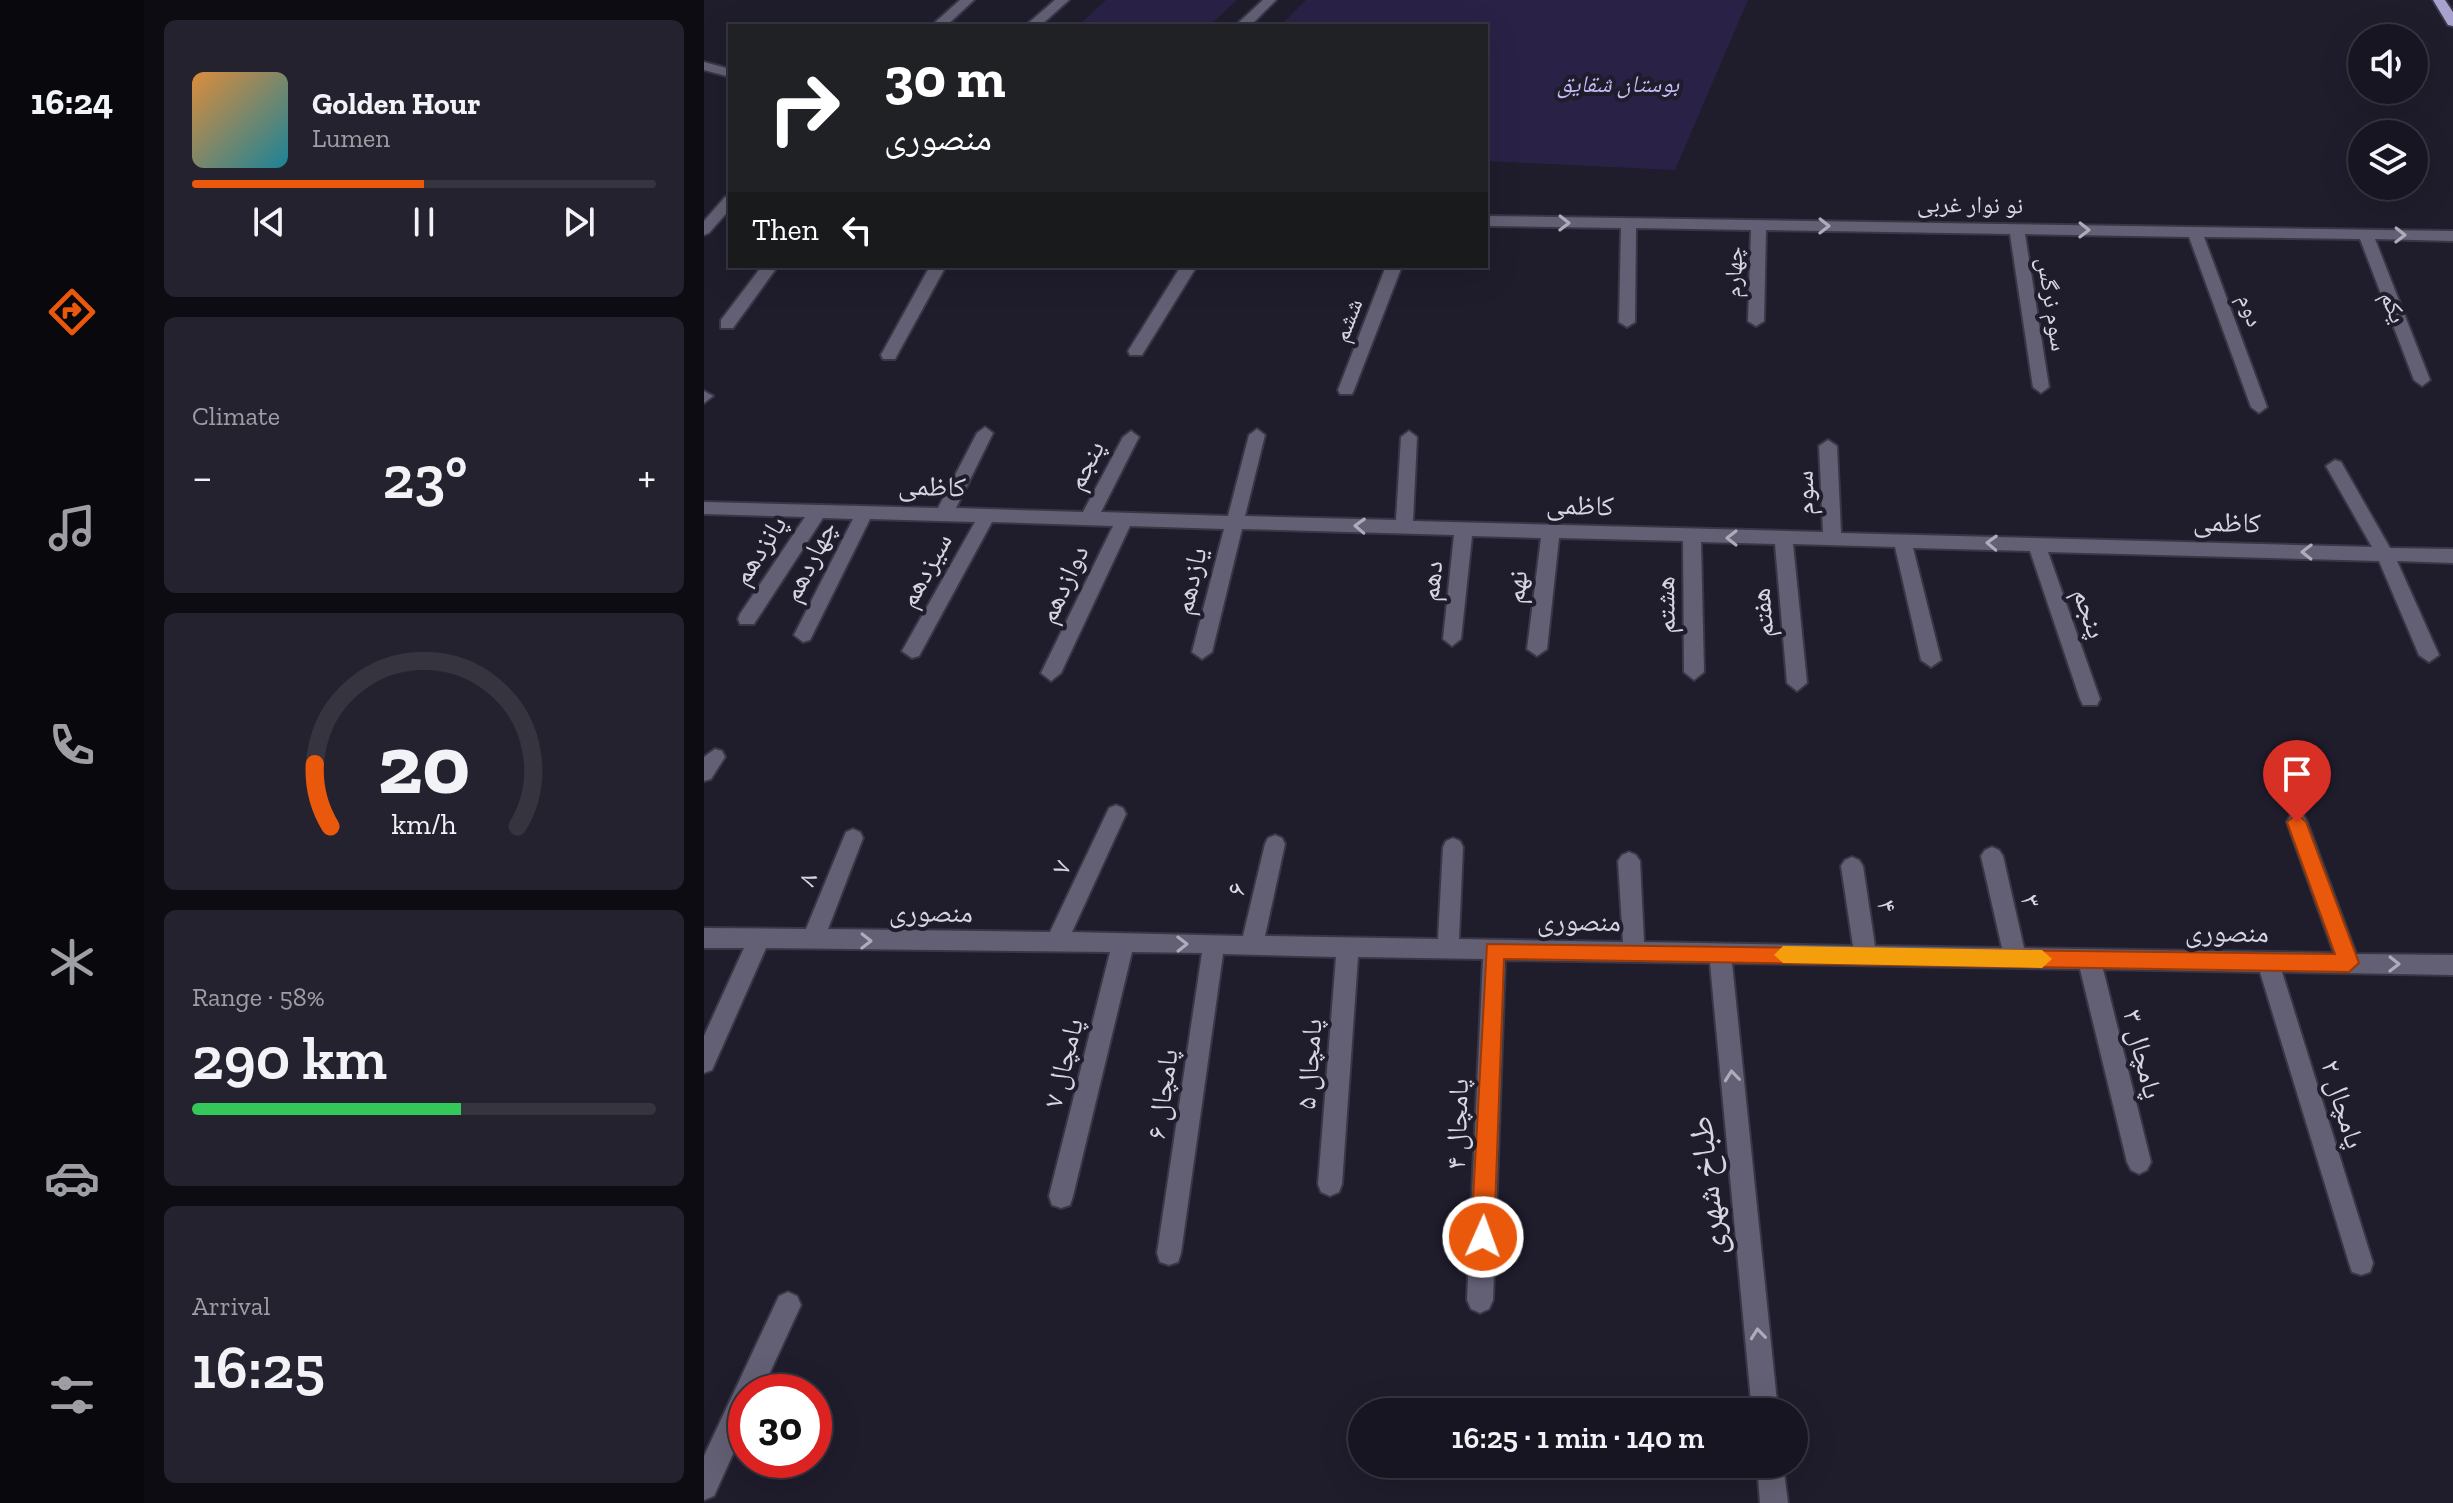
<!DOCTYPE html>
<html lang="en">
<head>
<meta charset="utf-8">
<style>
	body { margin:0; font-family:"Zilla Slab","Noto Naskh Arabic",serif; background:#24222e; color:#f1f3f6; height:100vh; display:flex; flex-direction:column; font-size:30px; white-space:nowrap }
	* { box-sizing:border-box; margin:0 }
	p { font-size:26px; color:#9e9fa5 }
	.icon { flex:none; width:44px; height:44px; fill:none; stroke:currentColor; stroke-width:2; stroke-linecap:round; stroke-linejoin:round }
	.map { position:relative; flex:1; overflow:hidden }
	.side { display:flex; flex-direction:column; gap:20px; padding:20px; background:#0d0c12; width:560px }
	.side>* { flex:none }
	.guide { position:absolute; left:24px; top:24px; width:760px; height:244px; border-radius:0px; box-shadow:0 8px 32px #0002,0 0 0 2px #36343f; background:#202124; color:#fff; overflow:hidden }
	.buttons { position:absolute; left:1644px; top:24px; display:grid; gap:16px }
	.buttons a { display:grid; place-items:center; width:80px; height:80px; border-radius:50%; background:#171521; box-shadow:0 8px 32px #0002,0 0 0 2px #36343f; font-size:40px }
	.speed { position:absolute; left:24px; top:1374px; display:flex; gap:16px; font-size:40px; font-weight:700; text-align:center }
	.speed>* { display:grid; place-content:center; width:104px; height:104px; border-radius:50%; background:#171521; box-shadow:0 8px 32px #0002,0 0 0 2px #36343f; line-height:1 }
	.speed .limit { border:12px solid #d22; background:#fff; color:#111 }
	.pin { position:absolute; display:grid; place-items:center; width:68px; height:68px; color:#fff; margin:-82px -34px; border-radius:50% 50% 50% 0; rotate:-45deg; box-shadow:0 0 8px #0007 }
	.pin .icon { rotate:45deg }
	.me { position:absolute; width:88px; margin:-44px; rotate:2deg; stroke-linejoin:round; filter:drop-shadow(0 0 6px #0008) }
	.turn { display:flex; align-items:center; gap:28px; height:168px; padding:0 24px; font-size:36px }
	.turn .icon { width:104px; height:104px; stroke-width:2.5 }
	.turn b { display:block; font-size:56px; line-height:68px }
	.then { display:flex; align-items:center; height:76px; padding:0 24px; background:#0003; gap:16px; font-size:30px }
	.big { font-size:60px; font-weight:600; line-height:1.1 }
	.side .card { flex:1; display:flex; flex-direction:column; justify-content:center; gap:12px; min-width:0; padding:0 28px; border-radius:12px; background:#24222e }
	.side .dial { align-items:center; gap:0 }
	.dial svg { height:208px; overflow:visible; fill:none; stroke:#36343f; stroke-width:7; stroke-linecap:round; text-anchor:middle }
	.dial text { fill:#f1f3f6; stroke:none }
	.song { display:flex; align-items:center; gap:24px }
	.cover { width:96px; height:96px; border-radius:12px; background:linear-gradient(135deg,hsl(30 70% 55%),hsl(190 70% 35%)) }
	.played { height:8px; border-radius:4px; background:linear-gradient(90deg,#ea580c 50%,#36343f 50%) }
	.keys { display:flex; justify-content:space-around; direction:ltr }
	.heat { display:flex; justify-content:space-between; align-items:center; font-size:44px; direction:ltr }
	.charge { height:12px; border-radius:6px; background:linear-gradient(90deg,#34c759 58%,#36343f 0) }
	.trip { position:absolute; left:644px; top:1398px; width:460px; height:80px; border-radius:40px; background:#171521; box-shadow:0 8px 32px #0002,0 0 0 2px #36343f; font-weight:600; line-height:80px; text-align:center }
	main { display:flex; flex:1; min-height:0 }
	.dock { display:flex; flex-direction:column; width:144px; justify-content:space-around; align-items:center; background:#09080d; color:#9e9fa5 }
	.dock .icon { width:56px; height:56px }
	.dock .selected { color:#ea580c }
	.dock b { font-size:36px; color:#f1f3f6 }
	.map>svg:first-child { display:block }
	.green { fill:#292246 }
	.lines { fill:none; stroke-linecap:round; stroke-linejoin:round }
	.minor-casing { stroke:#393645; stroke-width:4 }
	.major-casing { stroke:#393645; stroke-width:4 }
	.minor { fill:#636075; fill-rule:evenodd }
	.major { fill:#a8a3ce; fill-rule:evenodd }
	.oneway { stroke:#aeacbb }
	.route { fill:#ea580c; stroke:#983908; stroke-width:2 }
	.slow { fill:#f59e0b }
	.labels { text-anchor:middle; dominant-baseline:central; stroke-width:8; stroke-linejoin:round; paint-order:stroke }
	.far-park-label { font-size:24px; font-style:italic; fill:#c2baf5; stroke:#1f1c2c }
	.far-street-label { font-size:24px; fill:#d6d5e0; stroke:#1f1c2c }
	.street-label { font-size:28px; fill:#d6d5e0; stroke:#1f1c2c }
	.near-street-label { font-size:34px; fill:#d6d5e0; stroke:#1f1c2c }
</style>
</head>
<body>
<main>
<nav class="dock">
<b>16:24</b>
<svg class="icon selected" aria-label="directions" viewBox="0 0 24 24"><path d="M12 3l9 9-9 9-9-9zM9 14v-3h6M13 9l2 2-2 2"/></svg>
<svg class="icon" aria-label="music" viewBox="0 0 24 24"><path d="M9 18V5l10-2v13"/><circle cx="6" cy="18" r="3"/><circle cx="16" cy="16" r="3"/></svg>
<svg class="icon" aria-label="phone" viewBox="0 0 24 24"><path d="M5 4h4l2 5-3 2q2 4 5 5l2-3 5 2v4C11 20 4 13 5 4z"/></svg>
<svg class="icon" aria-label="climate" viewBox="0 0 24 24"><path d="M12 3v18M4 7l16 10M4 17L20 7"/></svg>
<svg class="icon" aria-label="car" viewBox="0 0 24 24"><path d="M5 17H2v-5l4-1 3-4h7l3 4 3 1v5h-3M9 17h6M6 11h13"/><circle cx="7" cy="17" r="2"/><circle cx="17" cy="17" r="2"/></svg>
<svg class="icon" aria-label="filters" viewBox="0 0 24 24"><path d="M4 7h16M4 17h16"/><circle cx="9" cy="7" r="2"/><circle cx="15" cy="17" r="2"/></svg>
</nav>
<section class="side">
<div class="card">
<div class="song"><i class="cover"></i><div><b>Golden Hour</b><p>Lumen</p></div></div>
<div class="played"></div>
<div class="keys"><svg class="icon" aria-label="previous" viewBox="0 0 24 24"><path d="M18 5L8 12l10 7zM5 5v14"/></svg><svg class="icon" aria-label="pause" viewBox="0 0 24 24"><path d="M8 5v14M16 5v14"/></svg><svg class="icon" aria-label="next" viewBox="0 0 24 24"><path d="M6 5l10 7-10 7zM19 5v14"/></svg></div>
</div>
<div class="card"><p>Climate</p>
<div class="heat"><a>−</a><b class="big">23°</b><a>+</a></div>
</div>
<div class="card dial"><svg viewBox="0 0 100 80">
<path d="M14 69A42 42 0 1 1 86 69"/>
<path d="M14 69A42 42 0 0 1 8 45" stroke="#ea580c"/>
<text x="50" y="56" font-size="32" font-weight="700">20</text>
<text x="50" y="72" font-size="11">km/h</text>
</svg></div>
<div class="card"><p>Range · 58%</p><b class="big">290 km</b><div class="charge"></div></div>
<div class="card"><p>Arrival</p><b class="big">16:25</b></div>
</section>
<div class="map">
<svg width="1749" height="1503" viewBox="0 0 1749 1503">
	<rect width="100%" height="100%" fill="#1f1c2c"/>
	<g class="green">
		<path d="M402,0H533L505,26H374Z"/>
		<path d="M602,0H1044L971,170L782,161V26H576Z"/>
	</g>
	<g class="lines">
		<g class="minor-casing">
			<g id="minor">
				<path d="M256,0H270L242,26H227Z"/>
				<path d="M351,0H365L336,26H321Z"/>
				<path d="M559,0H572L546,26H531Z"/>
				<path d="M0,62L26,69V77L0,70Z"/>
				<path d="M26,196V209L5,233L0,235V221L21,197Z"/>
				<path d="M782,216L1749,231V241L1671,239L1726,380L1718,386L1710,380L1656,239L1500,237L1563,407L1555,413L1547,407L1485,237L1321,234L1345,387L1337,393L1329,387L1306,234L1062,230L1060,321L1052,326L1044,321L1047,230L932,228L931,322L923,327L915,322L917,228L782,226Z"/>
				<path d="M58,266H74L29,328H17V320Z"/>
				<path d="M226,266H242L191,359H179L177,355Z"/>
				<path d="M477,266H493L438,355H426L424,351Z"/>
				<path d="M682,266H698L650,390L648,394H636L634,390Z"/>
				<path d="M0,391L9,396L0,403Z"/>
				<path d="M281,427L289,433L252,508L379,512L419,437L427,431L435,437L397,512L524,516L545,435L553,429L561,435L541,516L692,520L697,437L705,431L713,437L709,521L1119,532L1115,446L1124,440L1133,446L1137,533L1668,547L1622,466L1631,460L1637,462L1686,548L1749,549V563L1693,561L1735,655L1725,662L1715,655L1675,561L1344,552L1396,699L1393,705H1379L1376,699L1326,551L1209,548L1237,660L1227,667L1217,660L1191,547L1089,544L1103,683L1093,691L1083,683L1071,544L997,542L1000,672L990,680L980,672L979,541L855,538L843,649L833,656L823,649L837,538L768,536L757,639L748,646L739,639L750,535L538,529L508,652L498,659L488,652L520,529L426,526L357,673L347,681L337,673L409,526L288,522L215,656L208,658L198,651L271,522L166,519L106,640L99,642L90,635L149,519L119,518L50,624H36L34,619L36,614L101,517L0,514V502L234,508L273,433Z"/>
				<path d="M11,749L18,751L21,757L7,779L0,781V757Z"/>
				<path d="M412,805L419,808L422,814L368,932L539,936L561,844L564,838L571,835L578,838L581,844L561,936L734,939L739,847L742,841L749,838L756,841L759,847L755,939L919,942L914,861L918,855L925,852L932,855L936,861L940,942L1149,946L1137,866L1141,860L1148,857L1155,860L1159,866L1171,946L1298,948L1277,856L1281,850L1288,847L1295,850L1299,856L1320,948L1630,953L1583,822L1586,816L1593,813L1600,816L1603,822L1652,954L1749,955V975L1578,972L1669,1263L1666,1272L1657,1275L1648,1272L1645,1263L1556,972L1399,969L1447,1162L1443,1170L1435,1174L1427,1170L1423,1162L1376,969L1028,963L1074,1412H1048L1006,963L801,960L789,1300L785,1309L776,1313L767,1309L763,1300L779,959L654,957L638,1184L635,1192L626,1196L617,1192L614,1184L632,957L519,954L477,1253L474,1262L465,1265L456,1262L453,1253L498,953L428,952L369,1196L366,1205L357,1208L348,1205L345,1196L406,952L62,948L8,1070L0,1073V1036L40,948H0V928L102,929L142,832L149,829L156,832L159,838L124,929L346,932L405,808Z"/>
				<path d="M84,1292L93,1296L97,1305L57,1392H42V1425L10,1496L0,1500V1456L75,1296Z"/>
				<path d="M1053,1464H1079L1084,1503H1056Z"/>
			</g>
		</g>
		<g class="major-casing">
			<path id="major" d="M1729,0H1741L1749,12V26L1744,25Z"/>
		</g>
		<use href="#minor" class="minor"/>
		<use href="#major" class="major"/>
	</g>
	<defs><path id="oneway-chevron" d="M-2-3.5L2.5 0L-2 3.5" fill="none" stroke-width="1.6" stroke-linecap="round" stroke-linejoin="round" transform="scale(2)"/></defs>
	<g class="oneway">
		<use href="#oneway-chevron" transform="translate(860 223) rotate(1)"/>
		<use href="#oneway-chevron" transform="translate(1120 226) rotate(1)"/>
		<use href="#oneway-chevron" transform="translate(1380 230) rotate(1)"/>
		<use href="#oneway-chevron" transform="translate(1696 235) rotate(1)"/>
		<use href="#oneway-chevron" transform="translate(656 526) rotate(-178)"/>
		<use href="#oneway-chevron" transform="translate(1028 538) rotate(180)"/>
		<use href="#oneway-chevron" transform="translate(1288 543) rotate(-178)"/>
		<use href="#oneway-chevron" transform="translate(1603 552) rotate(-179)"/>
		<use href="#oneway-chevron" transform="translate(162 941) rotate(1)"/>
		<use href="#oneway-chevron" transform="translate(478 944) rotate(-1)"/>
		<use href="#oneway-chevron" transform="translate(1690 964) rotate(1)"/>
		<use href="#oneway-chevron" transform="translate(1028 1076) rotate(-96)"/>
		<use href="#oneway-chevron" transform="translate(1054 1334) rotate(-96)"/>
	</g>
	<path class="route" d="M1593,814L1602,822L1655,963L1645,972L800,959L790,1237L787,1245L779,1248L771,1245L767,1237L783,944L1631,954L1583,822Z"/>
	<path class="slow" d="M1079,946L1338,950L1348,959L1338,968L1079,963L1070,955Z"/>
	<g class="labels">
		<g class="far-park-label">
			<text x="914" y="83">بوستان شقایق</text>
		</g>
		<g class="far-street-label">
			<text transform="translate(1266 204) rotate(1)">نو نوار غربی</text>
			<text transform="translate(1029 272) rotate(-88)">چهارم</text>
			<text transform="translate(1349 304) rotate(81)">سوم نرگس</text>
			<text transform="translate(1690 307) rotate(69)">یکم</text>
			<text transform="translate(1547 310) rotate(70)">دوم</text>
			<text transform="translate(643 320) rotate(-69)">ششم</text>
		</g>
		<g class="street-label">
			<text transform="translate(381 465) rotate(-63)">پنجم</text>
			<text transform="translate(228 486) rotate(2)">کاظمی</text>
			<text transform="translate(1100 493) rotate(-92)">سوم</text>
			<text transform="translate(876 505) rotate(2)">کاظمی</text>
			<text transform="translate(1523 522) rotate(2)">کاظمی</text>
			<text transform="translate(55 550) rotate(-57)">پانزدهم</text>
			<text transform="translate(105 561) rotate(-63)">چهاردهم</text>
			<text transform="translate(221 570) rotate(-61)">سیزدهم</text>
			<text transform="translate(486 581) rotate(-77)">یازدهم</text>
			<text transform="translate(727 581) rotate(-84)">دهم</text>
			<text transform="translate(359 584) rotate(-65)">دوازدهم</text>
			<text transform="translate(812 587) rotate(-83)">نهم</text>
			<text transform="translate(961 605) rotate(-91)">هشتم</text>
			<text transform="translate(1058 613) rotate(-95)">هفتم</text>
			<text transform="translate(1386 613) rotate(71)">پنجم</text>
			<text transform="translate(357 867) rotate(-65)">۷</text>
			<text transform="translate(103 879) rotate(-69)">۸</text>
			<text transform="translate(532 889) rotate(-78)">۶</text>
			<text transform="translate(1327 901) rotate(77)">۳</text>
			<text transform="translate(1183 906) rotate(81)">۴</text>
			<text transform="translate(227 912) rotate(1)">منصوری</text>
			<text transform="translate(875 921) rotate(1)">منصوری</text>
			<text transform="translate(1523 932) rotate(1)">منصوری</text>
			<text transform="translate(1439 1054) rotate(76)">۳ پامچال</text>
			<text transform="translate(359 1063) rotate(-76)">۷ پامچال</text>
			<text transform="translate(605 1064) rotate(-86)">۵ پامچال</text>
			<text transform="translate(458 1094) rotate(-82)">۶ پامچال</text>
			<text transform="translate(1639 1104) rotate(73)">۲ پامچال</text>
			<text transform="translate(753 1124) rotate(-88)">پامچال ۴</text>
		</g>
		<g class="near-street-label">
			<text transform="translate(1003 1186) rotate(-96)">طباخ شهری</text>
		</g>
	</g>
</svg>
<div class="buttons">
<a><svg class="icon" aria-label="sound" viewBox="0 0 24 24"><path d="M4 9h4l5-4v14l-5-4H4zM17 9q2 3 0 6"/></svg></a>
<a><svg class="icon" aria-label="layers" viewBox="0 0 24 24"><path d="M12 4l9 5-9 5-9-5zM3 14l9 5 9-5"/></svg></a>
</div>
<div class="speed"><div class="limit">30</div></div>
<div class="pin" style="left:1593px;top:822px;background:#d93025"><svg class="icon" aria-label="arrive" viewBox="0 0 24 24"><path d="M6 21V4h12l-3 4 3 4H6"/></svg></div>
<svg class="me" style="left:779px;top:1237px" viewBox="-20 -20 40 40"><circle r="17" fill="#ea580c" stroke="#fff" stroke-width="3"/><path d="M0-11L8 9 0 5-8 9z" fill="#fff"/></svg>
<div class="trip">16:25 · 1 min · 140 m</div>
<div class="guide">
<div class="turn"><svg class="icon" aria-label="right" viewBox="0 0 24 24"><path d="M7 20v-9h11M14 6l5 5-5 5"/></svg><div><b>30 m</b>منصوری</div></div>
<div class="then">Then<svg class="icon" aria-label="left" viewBox="0 0 24 24"><path d="M17 20v-9H6M10 6l-5 5 5 5"/></svg></div>
</div>
</div>
</main>
</body>
</html>
